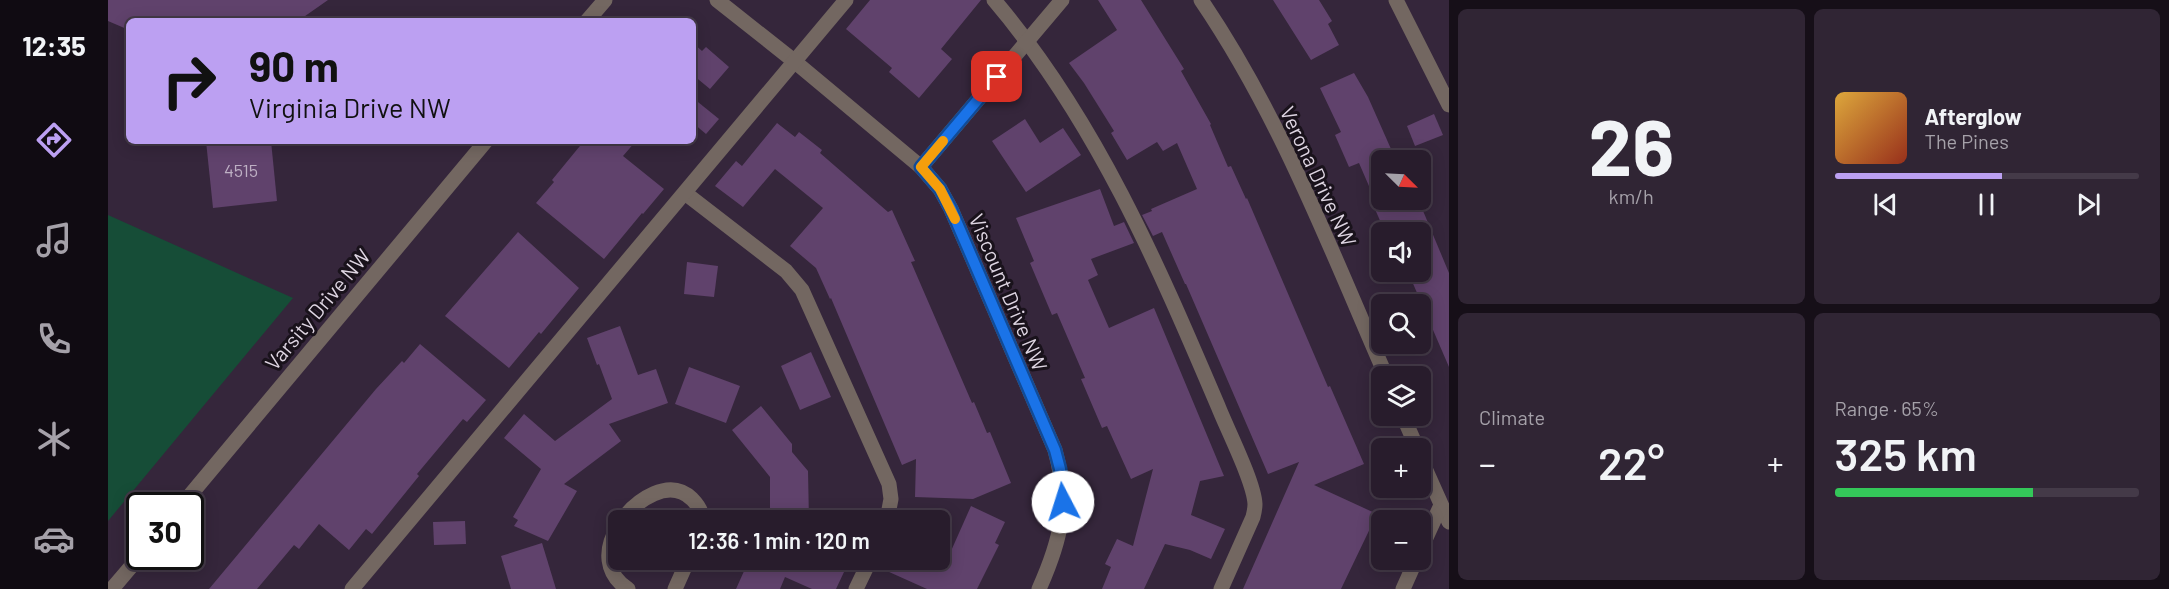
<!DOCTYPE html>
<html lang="en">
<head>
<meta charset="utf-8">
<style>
	body { margin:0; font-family:Barlow,sans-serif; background:#302534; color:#f1f3f6; height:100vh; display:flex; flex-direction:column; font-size:22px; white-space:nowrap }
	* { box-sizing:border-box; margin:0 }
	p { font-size:20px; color:#a5a1a9 }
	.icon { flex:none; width:33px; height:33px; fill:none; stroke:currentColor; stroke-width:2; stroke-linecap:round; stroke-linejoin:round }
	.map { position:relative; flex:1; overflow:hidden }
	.panel { display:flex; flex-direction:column; gap:9px; padding:9px; background:#160f18; width:720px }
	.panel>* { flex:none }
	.top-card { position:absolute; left:18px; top:18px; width:570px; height:126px; border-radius:9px; box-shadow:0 3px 15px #0003,0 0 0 2px #443a48; background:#bca0f2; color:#111; overflow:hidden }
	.needle { width:39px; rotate:114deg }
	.controls { position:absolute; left:1263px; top:150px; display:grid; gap:12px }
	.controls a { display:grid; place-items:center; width:60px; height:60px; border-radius:9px; background:#281c2c; box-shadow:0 3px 15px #0003,0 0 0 2px #443a48; font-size:30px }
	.speed { position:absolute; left:18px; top:492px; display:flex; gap:12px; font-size:30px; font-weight:700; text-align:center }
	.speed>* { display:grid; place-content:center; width:78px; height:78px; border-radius:50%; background:#281c2c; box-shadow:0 3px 15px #0003,0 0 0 2px #443a48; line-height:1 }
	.speed .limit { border:3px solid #111; border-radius:9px; background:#fff; color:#111 }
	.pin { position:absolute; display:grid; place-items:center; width:51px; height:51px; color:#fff; margin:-26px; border-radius:12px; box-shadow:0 3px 9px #0006 }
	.me { position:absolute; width:66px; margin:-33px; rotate:355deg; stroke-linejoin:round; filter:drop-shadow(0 0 4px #0008) }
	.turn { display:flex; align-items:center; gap:21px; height:126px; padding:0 24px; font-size:27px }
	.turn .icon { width:78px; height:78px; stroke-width:2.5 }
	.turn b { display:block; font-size:42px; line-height:51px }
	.big { font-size:45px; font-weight:600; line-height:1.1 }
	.panel .card { flex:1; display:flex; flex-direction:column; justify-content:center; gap:9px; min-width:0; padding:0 21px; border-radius:9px; background:#302534 }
	.panel .dial { align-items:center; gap:0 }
	.dial b { font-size:78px; line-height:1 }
	.song { display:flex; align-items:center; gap:18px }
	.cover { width:72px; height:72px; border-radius:9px; background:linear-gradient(135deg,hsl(40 70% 55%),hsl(10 70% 35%)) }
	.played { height:6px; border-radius:3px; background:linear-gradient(90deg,#bca0f2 55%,#443a48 55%) }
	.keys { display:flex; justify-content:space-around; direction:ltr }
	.heat { display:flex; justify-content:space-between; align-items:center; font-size:33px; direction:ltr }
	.charge { height:9px; border-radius:4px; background:linear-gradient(90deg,#34c759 65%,#443a48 0) }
	.panel .tiles { flex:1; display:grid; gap:9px; grid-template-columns:repeat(2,1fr) }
	.trip { position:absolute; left:500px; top:510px; width:342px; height:60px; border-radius:9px; background:#281c2c; box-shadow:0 3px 15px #0003,0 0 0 2px #443a48; font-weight:600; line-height:60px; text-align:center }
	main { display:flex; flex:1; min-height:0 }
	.dock { display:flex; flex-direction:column; width:108px; justify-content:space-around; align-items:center; background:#100b12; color:#a5a1a9 }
	.dock .icon { width:42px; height:42px }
	.dock .active { color:#bca0f2 }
	.dock b { font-size:27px; color:#f1f3f6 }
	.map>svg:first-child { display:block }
	.green { fill:#164d37 }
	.building { fill:#60426c }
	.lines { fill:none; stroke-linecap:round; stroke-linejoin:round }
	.minor { stroke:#736761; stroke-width:15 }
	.route-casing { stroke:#114b97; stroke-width:15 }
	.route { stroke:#1a73e8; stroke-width:10 }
	.slow { stroke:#f59e0b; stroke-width:10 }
	.labels { text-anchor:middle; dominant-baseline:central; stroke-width:6; stroke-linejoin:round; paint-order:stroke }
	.number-label { font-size:18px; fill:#beb0c4 }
	.street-label { font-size:21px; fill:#ded5e2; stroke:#19121b }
</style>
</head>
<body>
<main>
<nav class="dock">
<b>12:35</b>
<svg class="icon active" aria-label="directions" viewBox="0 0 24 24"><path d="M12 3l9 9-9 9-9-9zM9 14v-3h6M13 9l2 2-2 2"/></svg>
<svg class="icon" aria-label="music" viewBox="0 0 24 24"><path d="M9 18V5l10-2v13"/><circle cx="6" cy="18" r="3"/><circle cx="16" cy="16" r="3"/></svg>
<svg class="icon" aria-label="phone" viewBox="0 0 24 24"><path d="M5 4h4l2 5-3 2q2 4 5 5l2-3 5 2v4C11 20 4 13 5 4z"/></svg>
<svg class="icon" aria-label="climate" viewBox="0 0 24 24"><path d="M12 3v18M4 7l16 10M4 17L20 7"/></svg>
<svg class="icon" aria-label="car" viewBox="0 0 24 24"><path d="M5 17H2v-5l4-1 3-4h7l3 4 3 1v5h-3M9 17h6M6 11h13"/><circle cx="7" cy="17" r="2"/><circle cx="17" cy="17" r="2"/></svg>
</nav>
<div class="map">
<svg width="1341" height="589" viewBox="0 0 1341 589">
	<rect width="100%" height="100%" fill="#35263b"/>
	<path class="green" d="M0,215L185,298L0,521Z"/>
	<g class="building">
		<path d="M0,0H220L190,21H21V30L0,21Z"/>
		<path d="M762,0H873L833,49L844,59L811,98L781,72L784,68L738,29Z"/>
		<path d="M990,0H1033L1076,69L1073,71L1103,124L1102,125L1120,167L1123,166L1138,199L1139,198L1220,387L1222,386L1256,464L1206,485L1269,514L1233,589H1135L1191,462L1160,474L1078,284H1077L1054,232L1045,236L1034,215L1044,211L1043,209L1089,189L1069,143L1055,151L1049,142L1019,160L1003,133L1006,131L976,83L961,63L1009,30Z"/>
		<path d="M1165,0H1211L1224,21L1220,24L1231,45L1203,60Z"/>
		<path d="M585,43L594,51L598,47L621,67L602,89L585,75Z"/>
		<path d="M1246,73L1260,97L1283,149L1274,153V200H1307L1312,212L1313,206L1341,273V367L1300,272H1312V232H1277L1263,200H1267L1251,163L1241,167L1227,135L1233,132L1212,88Z"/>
		<path d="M585,98L611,119L598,134L585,123Z"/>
		<path d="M1326,114L1335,135L1307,146L1299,126Z"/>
		<path d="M917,119L932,143L955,128L973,155L918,192L884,141Z"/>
		<path d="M669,123L687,137L691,132L714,150L712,153L780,212L784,210L807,261L803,262L864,403L866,402L879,433L882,432L903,483L865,499L807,497L808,459L794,465L723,298L722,299L708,268L682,246L715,208L667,169L635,207L607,186L628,161L634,166Z"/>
		<path d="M98,141H163L169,201L105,208Z"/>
		<path d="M476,141H528L515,156L556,189L535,214L534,213L496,259L428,203L446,182L444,180Z"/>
		<path d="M992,189L1006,226L1016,222L1026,243L983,259L990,275L980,280L1001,328L1046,308L1116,476L1092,481L1083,515L1117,529L1103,559L1082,550L1057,544L1036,589H994L1003,567L997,564L1009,539L1025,546L1045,469L1023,479L999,426L994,428L973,379L977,378L949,313L944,315L922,263L926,261L908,218Z"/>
		<path d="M410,232L471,288L433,334L431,332L401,368L337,316Z"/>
		<path d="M579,262L610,266L606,297L576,294Z"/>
		<path d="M512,326L530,375L548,369L560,403L501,424L513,441L456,484L469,491L440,541L406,526L410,520L405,517L433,469L396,438L416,414L447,441L504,399L491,364L489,365L479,338Z"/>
		<path d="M312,344L378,400L359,422L355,419L309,474L311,476L264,534L258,529L241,550L211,524L191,549L186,545L149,589H101L268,389L294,361L296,363Z"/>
		<path d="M703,352L723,397L692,410L673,366Z"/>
		<path d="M581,367L632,386L618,423L567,404Z"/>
		<path d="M653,406L684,444V452L700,471L701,520H662V477L624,430Z"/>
		<path d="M863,506L897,522L887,543L891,545L869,589H819L770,567L772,560H839Z"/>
		<path d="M357,521L358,544L326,545L325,522Z"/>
		<path d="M434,543L448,589H403L393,556Z"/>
		<path d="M641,560H739L734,571L736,572L728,589H704L677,577L672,589H628Z"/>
	</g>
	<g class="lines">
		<g class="minor">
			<path d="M609,0L686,61L813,167L832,189L843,209L947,450C962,504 953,540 931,589"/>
			<path d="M886,0C988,120 1049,263 1110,406C1119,429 1146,482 1147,504C1147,508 1146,513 1145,517L1113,589"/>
			<path d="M1093,0C1172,116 1222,248 1278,376"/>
			<path d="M1288,0L1341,105"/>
			<path d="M479,21L497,0"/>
			<path d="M813,167L954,0"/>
			<path d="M577,193L678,271L694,290L781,484L783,499L779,520"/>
			<path d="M1295,416L1309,448"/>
			<path d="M1312,457L1341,522"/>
			<path d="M73,506L378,141"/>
			<path d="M514,520C529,500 561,477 584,499C590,505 594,512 595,520"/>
			<path d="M510,527C496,549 497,574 520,589"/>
			<path d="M1312,551L1333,505"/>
			<path d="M4,589L32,556"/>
			<path d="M244,589L738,0"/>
			<path d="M567,589L580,560"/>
			<path d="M748,589L762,560"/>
			<path d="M1295,589L1308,560"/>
		</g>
	</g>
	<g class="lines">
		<g class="route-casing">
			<path id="route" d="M889,77L813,167L832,189L843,209L947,450L952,469L955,502"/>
		</g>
		<use href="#route" class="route"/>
		<path class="slow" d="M835,141L813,167L832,189L847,219"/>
	</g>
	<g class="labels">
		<g class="number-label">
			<text x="133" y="170">4515</text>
		</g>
		<g class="street-label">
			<text transform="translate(1211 176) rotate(65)">Verona Drive NW</text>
			<text transform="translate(901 292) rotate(67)">Viscount Drive NW</text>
			<text transform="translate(209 309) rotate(-50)">Varsity Drive NW</text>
		</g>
	</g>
</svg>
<div class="controls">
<a><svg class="needle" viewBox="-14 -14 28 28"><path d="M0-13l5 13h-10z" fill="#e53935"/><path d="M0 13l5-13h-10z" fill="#a5a1a9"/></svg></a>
<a><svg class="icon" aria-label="sound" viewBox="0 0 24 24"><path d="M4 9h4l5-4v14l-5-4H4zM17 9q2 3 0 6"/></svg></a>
<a><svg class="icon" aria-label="search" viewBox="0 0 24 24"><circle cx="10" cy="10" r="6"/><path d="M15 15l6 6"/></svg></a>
<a><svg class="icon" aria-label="layers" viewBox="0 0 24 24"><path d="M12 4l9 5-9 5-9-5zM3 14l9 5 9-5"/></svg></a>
<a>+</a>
<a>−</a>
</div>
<div class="speed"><div class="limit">30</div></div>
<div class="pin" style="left:889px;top:77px;background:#d93025"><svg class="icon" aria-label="arrive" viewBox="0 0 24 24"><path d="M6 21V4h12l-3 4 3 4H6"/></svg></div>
<svg class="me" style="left:955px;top:502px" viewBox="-20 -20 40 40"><circle r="19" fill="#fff"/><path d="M0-13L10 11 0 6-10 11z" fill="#1a73e8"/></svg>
<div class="trip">12:36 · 1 min · 120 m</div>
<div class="top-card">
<div class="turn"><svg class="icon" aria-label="right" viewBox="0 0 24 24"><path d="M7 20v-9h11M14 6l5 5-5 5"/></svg><div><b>90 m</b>Virginia Drive NW</div></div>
</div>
</div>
<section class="panel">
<div class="tiles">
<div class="card dial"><b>26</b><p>km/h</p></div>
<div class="card">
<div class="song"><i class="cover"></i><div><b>Afterglow</b><p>The Pines</p></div></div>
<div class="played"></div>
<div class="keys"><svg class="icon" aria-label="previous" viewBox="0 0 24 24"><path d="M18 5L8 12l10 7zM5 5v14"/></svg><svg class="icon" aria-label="pause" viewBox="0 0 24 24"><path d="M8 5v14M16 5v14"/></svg><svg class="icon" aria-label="next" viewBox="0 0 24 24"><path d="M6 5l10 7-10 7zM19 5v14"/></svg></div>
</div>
<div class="card"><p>Climate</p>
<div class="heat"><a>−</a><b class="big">22°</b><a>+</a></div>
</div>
<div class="card"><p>Range · 65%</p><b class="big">325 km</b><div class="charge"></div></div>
</div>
</section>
</main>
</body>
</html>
